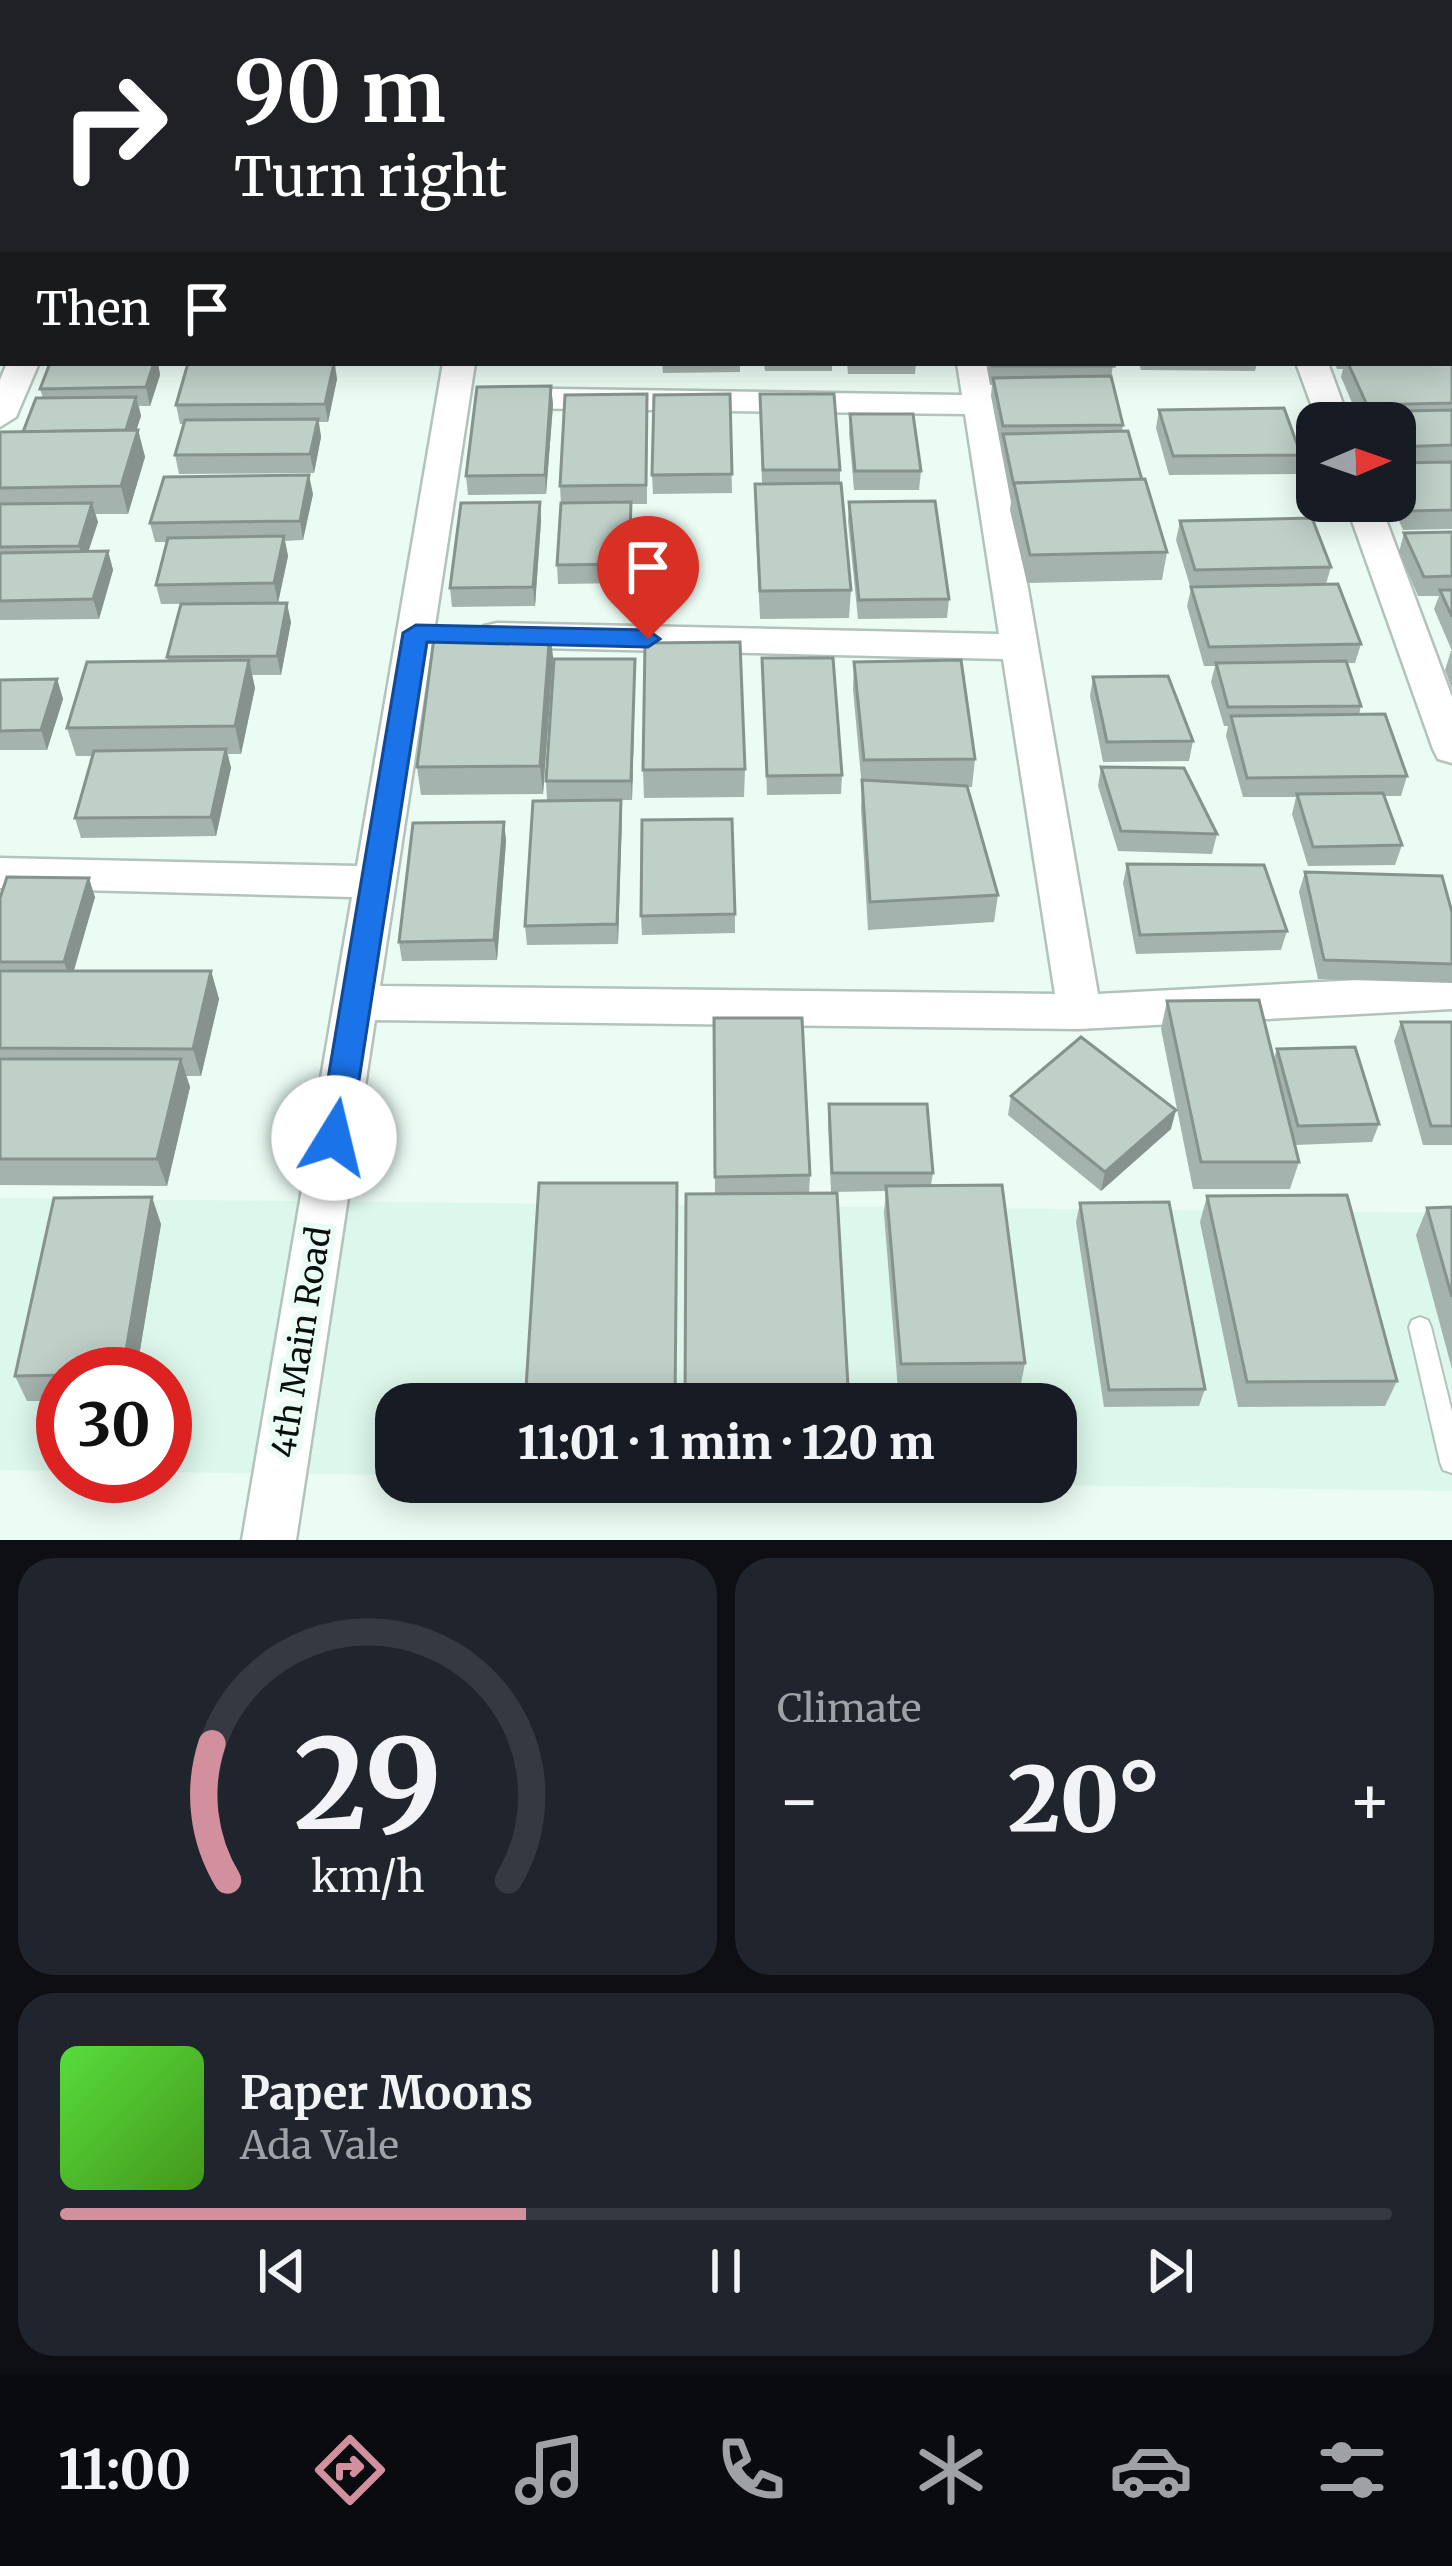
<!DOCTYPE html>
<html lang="en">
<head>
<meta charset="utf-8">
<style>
	body { margin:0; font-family:Merriweather,serif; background:#20242c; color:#f1f3f6; height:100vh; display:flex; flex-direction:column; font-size:45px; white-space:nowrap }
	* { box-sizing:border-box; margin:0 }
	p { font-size:39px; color:#9ea1a6 }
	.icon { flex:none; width:66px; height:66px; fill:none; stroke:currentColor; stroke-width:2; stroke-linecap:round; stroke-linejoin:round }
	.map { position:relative; height:1540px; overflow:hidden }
	.drawer { display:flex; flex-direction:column; gap:18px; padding:18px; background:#0d0f14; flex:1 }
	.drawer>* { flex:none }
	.banner { position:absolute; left:0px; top:0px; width:1452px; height:366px; box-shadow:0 6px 30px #0003; background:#202124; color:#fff; overflow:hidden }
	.needle { width:78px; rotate:88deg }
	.fabs { position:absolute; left:1296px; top:402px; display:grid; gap:24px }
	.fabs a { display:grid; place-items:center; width:120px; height:120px; border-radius:24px; background:#171b24; box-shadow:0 6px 30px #0003; font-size:60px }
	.speed { position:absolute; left:36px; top:1347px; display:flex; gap:24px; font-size:60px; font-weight:700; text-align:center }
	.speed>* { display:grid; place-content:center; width:156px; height:156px; border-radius:50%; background:#171b24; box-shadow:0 6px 30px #0003; line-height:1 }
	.speed .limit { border:18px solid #d22; background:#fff; color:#111 }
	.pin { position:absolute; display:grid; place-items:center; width:102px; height:102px; color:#fff; margin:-123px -51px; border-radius:50% 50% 50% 0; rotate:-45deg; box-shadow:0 0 12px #0007 }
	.pin .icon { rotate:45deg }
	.me { position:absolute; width:132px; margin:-66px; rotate:9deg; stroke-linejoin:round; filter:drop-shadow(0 0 9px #0008) }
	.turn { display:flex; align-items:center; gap:42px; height:252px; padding:0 36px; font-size:54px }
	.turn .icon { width:156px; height:156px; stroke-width:2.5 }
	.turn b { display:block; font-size:84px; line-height:102px }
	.then { display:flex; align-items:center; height:114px; padding:0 36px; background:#0003; gap:24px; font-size:45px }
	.big { font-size:90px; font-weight:800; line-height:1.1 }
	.drawer .card { flex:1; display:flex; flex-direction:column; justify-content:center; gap:18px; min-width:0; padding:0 42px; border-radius:36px; background:#20242c }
	.drawer .dial { align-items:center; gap:0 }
	.dial svg { height:312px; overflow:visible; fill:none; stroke:#363941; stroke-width:7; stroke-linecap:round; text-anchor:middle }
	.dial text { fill:#f1f3f6; stroke:none }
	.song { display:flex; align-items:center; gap:36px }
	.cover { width:144px; height:144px; border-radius:18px; background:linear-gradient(135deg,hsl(110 70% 55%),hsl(100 70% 35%)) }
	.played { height:12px; border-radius:6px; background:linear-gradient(90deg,#d2909f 35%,#363941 35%) }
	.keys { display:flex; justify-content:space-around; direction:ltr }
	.heat { display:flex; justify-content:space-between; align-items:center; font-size:66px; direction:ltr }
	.drawer .tiles { flex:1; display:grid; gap:18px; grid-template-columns:1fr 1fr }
	.card:last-child { grid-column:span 2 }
	.trip { position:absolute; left:375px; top:1383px; width:702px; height:120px; border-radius:36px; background:#171b24; box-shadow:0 6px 30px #0003; font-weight:800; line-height:120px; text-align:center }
	.menu { display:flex; height:192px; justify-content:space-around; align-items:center; background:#090b0e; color:#9ea1a6 }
	.menu .icon { width:84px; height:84px }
	.menu .on { color:#d2909f }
	.menu b { font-size:54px; color:#f1f3f6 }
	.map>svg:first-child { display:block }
	.built { fill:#dcf7eb }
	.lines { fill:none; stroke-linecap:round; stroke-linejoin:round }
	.service-casing { stroke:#b2c3bc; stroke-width:4 }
	.minor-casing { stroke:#b2c3bc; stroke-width:5 }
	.service { fill:#fff; fill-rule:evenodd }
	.minor { fill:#fff; fill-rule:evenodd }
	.wall { fill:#a4b3ad }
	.shaded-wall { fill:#86928d }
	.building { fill:#bfd0c9; stroke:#86928d; stroke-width:3 }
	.route { fill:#1a73e8; stroke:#114b97; stroke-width:3 }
	.labels { text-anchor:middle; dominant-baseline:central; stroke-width:12; stroke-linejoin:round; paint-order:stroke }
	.street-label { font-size:33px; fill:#090f0d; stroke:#ebfcf5 }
</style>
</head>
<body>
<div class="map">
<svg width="1452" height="1540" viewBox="0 0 1452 1540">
	<rect width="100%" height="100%" fill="#ebfcf5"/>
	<path class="built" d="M0,1198L1452,1213V1491L853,1482H1056V1404H396V1475L165,1472V1374H63V1471L0,1470Z"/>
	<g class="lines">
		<g class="service-casing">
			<path id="service" d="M1420,1317L1428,1320L1431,1327L1452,1412V1473L1443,1470L1440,1462L1409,1327L1412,1320Z"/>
		</g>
		<g class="minor-casing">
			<g id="minor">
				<rect x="505" y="0" width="24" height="3"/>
				<path d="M802,0H826L827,3H803Z"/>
				<path d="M1174,0H1198L1199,3H1175Z"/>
				<rect x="1449" y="9" width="3" height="14"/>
				<rect x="0" y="168" width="3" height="16"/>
				<rect x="1449" y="172" width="3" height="16"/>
				<path d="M7,363H39L16,417L0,427V380Z"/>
				<path d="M443,363H475L380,986L1055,994L1003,659L497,647L484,644L479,635L484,626L497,623L999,634L965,414L499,408L483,398L499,388L962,395L957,363H989L1098,994L1452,975V1009L1079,1029L375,1020L296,1540H242L352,897L0,888V858L357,866Z"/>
				<path d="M1296,363H1328L1350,423H1318Z"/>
				<path d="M1345,501H1379L1452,697V763L1438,759L1433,749Z"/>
			</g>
		</g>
		<use href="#service" class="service"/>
		<use href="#minor" class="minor"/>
	</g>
	<g class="wall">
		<path d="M0,0H79L77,3H22V1L21,3H3V6H0Z"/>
		<path d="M83,0H127L126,3H83Z"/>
		<path d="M316,0H423L422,3H316Z"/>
		<path d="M1277,0H1310L1309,3H1279Z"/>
		<rect x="1449" y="69" width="3" height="72"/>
		<path d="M1449,183H1452V275L1449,270Z"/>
		<path d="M1449,310H1452V529L1403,530L1390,501H1395V423H1353L1356,412L1341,377L1343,369H1337L1335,363H1449Z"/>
		<path d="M154,363H158L160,375L150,406H139L141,416L136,430H138L145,457L128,514H95L98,522L88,551H108L113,570L99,619L0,620V432H23L43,398L40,389Z"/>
		<path d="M188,363H335L337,379L328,422H319L321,437L314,473L179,474L175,455L184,424H180L176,405Z"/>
		<path d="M662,363H740V372L663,373Z"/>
		<path d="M764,363H832V371H765Z"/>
		<path d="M847,363H916L915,374H848Z"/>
		<path d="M986,363H1113L1111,380L1123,425L1122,431L1142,480L1167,552L1162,580L1027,583L1010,510L1011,502L991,396L992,385H990Z"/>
		<path d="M1139,363H1257L1255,371L1141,370Z"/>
		<path d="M551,386L553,405L546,494L468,495L466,476Z"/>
		<path d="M647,394V504H631L630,583L558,584L557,565L561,505L560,486Z"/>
		<path d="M730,394L732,493L653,494L652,475Z"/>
		<path d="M760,394L840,470V483L851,590L849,618L760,619L755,512V484H762Z"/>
		<path d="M1159,410L1301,455L1297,474L1169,475L1156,428Z"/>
		<path d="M850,414L921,471L919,490H854L849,433Z"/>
		<path d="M313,494L303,540L285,541L288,556L278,603L161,604L156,585L167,542H155L150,523Z"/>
		<path d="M540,502L541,521L535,606L452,607L450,588Z"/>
		<path d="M849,502L949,599L947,618L858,619L848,521Z"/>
		<path d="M1180,521L1331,567L1326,584L1361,644L1355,663H1347L1361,706L1359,715L1407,776L1401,796H1384L1402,845L1395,865L1308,866L1292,814L1296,797H1243L1226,736L1228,726H1224L1211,682L1215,666H1204L1187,606L1191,589L1176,540Z"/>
		<path d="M1452,532V651L1434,609L1439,596H1418L1399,552L1404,533Z"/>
		<path d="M291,622L281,675H252L255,688L241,754H228L231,768L216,836L81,838L75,818L93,756H76L67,728L168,661L167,657Z"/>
		<path d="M1451,651H1452V689L1445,670Z"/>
		<path d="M553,657L543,794L421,795L417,767Z"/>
		<path d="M762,658L842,775L841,794L767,795Z"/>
		<path d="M854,662L975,759L972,787H967L998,895L994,922L868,930L861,808L862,788L853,689Z"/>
		<path d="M1093,677L1193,741L1189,761L1103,762L1090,696Z"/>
		<path d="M635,678L632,800H621L618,944L527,945L525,926L547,801L546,781Z"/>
		<path d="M57,679L63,699L47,750H0V680Z"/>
		<path d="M1101,767L1217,834L1212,854L1118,851L1098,786Z"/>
		<path d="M745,769L744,797L644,798L643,770Z"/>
		<path d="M504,822L506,841L497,960L402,961L399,942Z"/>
		<path d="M1127,864L1287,931L1281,950L1136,954L1123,883Z"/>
		<path d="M1305,872L1452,912V983L1318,979L1299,892Z"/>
		<path d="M95,897L73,971H211L219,999L201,1076H186L190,1087L167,1186L0,1185V898Z"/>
		<path d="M735,914V933L642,935L641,916Z"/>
		<path d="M1167,1001L1274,1058L1277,1049L1379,1124L1372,1142L1295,1145L1299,1162L1290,1189H1193L1161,1029Z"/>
		<path d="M714,1018L810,1175L809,1193L715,1194Z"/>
		<path d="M1401,1022H1452V1145H1423L1394,1041Z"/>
		<path d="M1011,1096L1171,1129L1101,1191L1008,1115Z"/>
		<path d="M829,1104L933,1173L931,1185L1025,1363L1020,1389L898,1390L884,1213L886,1191L831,1192L828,1123Z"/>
		<path d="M1207,1196L1397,1381L1385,1406L1238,1407L1200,1222Z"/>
		<path d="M1080,1203L1205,1389L1199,1406L1104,1407L1076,1222Z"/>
		<path d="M1452,1207V1369L1416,1235L1427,1208Z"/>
		<path d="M161,1224L136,1374H63V1401H27L15,1376Z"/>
	</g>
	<g class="shaded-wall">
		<path d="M3,66V93L0,98V72Z"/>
		<path d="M3,292V323L0,330V299Z"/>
		<path d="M154,363H158L160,375L150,406L146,387Z"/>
		<path d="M334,363L337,379L328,422L325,404Z"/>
		<path d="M551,386L553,405L546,494L545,475Z"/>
		<path d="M136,397L141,416L130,450L126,431Z"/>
		<path d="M318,419L321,437L314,473L310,454Z"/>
		<path d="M138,430L145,457L128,514L121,486Z"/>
		<path d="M309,475L313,494L303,540L300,521Z"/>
		<path d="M540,502L541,521L535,606L533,587Z"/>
		<path d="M92,503L98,522L84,565L79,546Z"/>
		<path d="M284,536L288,556L278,603L274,583Z"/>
		<path d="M108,551L113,570L99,619L93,599Z"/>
		<path d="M287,603L291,622L281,675L277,656Z"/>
		<path d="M550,629L553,657L543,794L540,766Z"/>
		<path d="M635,659V678L632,800L631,781Z"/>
		<path d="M249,660L255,688L241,754L235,726Z"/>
		<path d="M57,679L63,699L47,750L41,730Z"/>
		<path d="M226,749L231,768L216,836L211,817Z"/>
		<path d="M621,800L622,819L618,944L617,924Z"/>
		<path d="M504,822L506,841L497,960L494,940Z"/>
		<path d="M89,878L95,897L71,981L64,962Z"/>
		<path d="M211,971L219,999L201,1076L193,1049Z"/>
		<path d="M181,1059L190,1087L167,1186L157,1159Z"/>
		<path d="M1176,1110L1171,1129L1101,1191L1105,1172Z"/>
		<path d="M152,1197L161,1224L136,1374H122Z"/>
	</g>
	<g class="building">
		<path d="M200,0H287L286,3H199Z"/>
		<path d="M414,2V3H335Z"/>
		<path d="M3,21V57H0V27Z"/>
		<rect x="1449" y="69" width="3" height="55"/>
		<rect x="0" y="181" width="3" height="71"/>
		<rect x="1449" y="183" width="3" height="35"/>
		<path d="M0,263H3V292L0,299Z"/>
		<rect x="1449" y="310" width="3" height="39"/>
		<path d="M1449,356H1452V403L1367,405L1348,363H1449Z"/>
		<path d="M50,363H154L146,387L40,389Z"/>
		<path d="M188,363H334L325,404L176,405Z"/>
		<path d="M991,363H1113L1114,366H992Z"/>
		<path d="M1111,376L1123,425L1003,426L993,378Z"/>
		<path d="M551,386L545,475L466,476L477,387Z"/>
		<path d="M647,394L646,485L560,486L565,395Z"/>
		<path d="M730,394L732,474L652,475L654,395Z"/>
		<path d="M760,394H834L840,470H763Z"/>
		<path d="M136,397L126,430L23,432L36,398Z"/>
		<path d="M1284,408L1301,455L1173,456L1159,410Z"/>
		<path d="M1452,410V445L1395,447V423H1361L1356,412Z"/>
		<path d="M850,414H913L921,471H855Z"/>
		<path d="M318,419L310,454L175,455L185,420Z"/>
		<path d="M138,430L121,486L0,488V432Z"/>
		<path d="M1128,431L1142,480L1014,483V486L1003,434Z"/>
		<path d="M1452,462V510L1409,511L1395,480V463Z"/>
		<path d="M309,475L300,521L150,523L164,477Z"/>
		<path d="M1145,479L1167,552L1030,555L1014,483Z"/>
		<path d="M841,483L851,590L760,591L755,484Z"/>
		<path d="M935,501L949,599L859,600L849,502Z"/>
		<path d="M540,502L533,587L450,588L461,503Z"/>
		<path d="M631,502L629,564L557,565L561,503Z"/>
		<path d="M92,503L79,546L0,547V504Z"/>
		<path d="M1312,518L1331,567L1195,570L1180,521Z"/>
		<path d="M1452,532V576L1424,577L1404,533Z"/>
		<path d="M284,536L274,583L156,585L168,538Z"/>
		<path d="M108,551L93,599L0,601V553Z"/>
		<path d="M1338,584L1361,644L1209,647L1191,587Z"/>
		<path d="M1440,590H1452V617Z"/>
		<path d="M287,603L277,656L167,657L181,604Z"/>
		<path d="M550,629L540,766L417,767L435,630Z"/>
		<path d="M740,642L745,769L643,770L645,643Z"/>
		<path d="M762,658H833L842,775L767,776Z"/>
		<path d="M554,659H635L631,781H546Z"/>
		<path d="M249,660L235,726L67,728L87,662Z"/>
		<path d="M961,660L975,759L864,760L854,662Z"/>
		<path d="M1346,661L1361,706L1228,707L1216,663Z"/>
		<path d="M1168,676L1193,741L1107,742L1093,677Z"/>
		<path d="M57,679L41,730L0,731V680Z"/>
		<path d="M1385,714L1407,776L1247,778L1231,716Z"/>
		<path d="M226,749L211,817L75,818L94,751Z"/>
		<path d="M1101,767L1184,768L1217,834L1121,831Z"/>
		<path d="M862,780L967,786L998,895L870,902Z"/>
		<path d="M1383,793L1402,845L1313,847L1297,794Z"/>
		<path d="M621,800L617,924L525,926L533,801Z"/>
		<path d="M732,819L735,914L641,916L642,820Z"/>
		<path d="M504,822L494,940L399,942L413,823Z"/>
		<path d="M1127,864L1264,865L1287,931L1140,935Z"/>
		<path d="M1305,872L1442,876L1452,912V964L1324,960Z"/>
		<path d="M7,877L89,878L64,962H0V898Z"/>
		<path d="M0,971H211L193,1049L0,1048Z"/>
		<path d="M1259,1000L1299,1162H1201L1167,1001Z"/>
		<path d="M714,1018H802L810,1175L715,1177Z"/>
		<path d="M1401,1022H1452V1126H1431Z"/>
		<path d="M1081,1037L1176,1110L1105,1172L1011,1096Z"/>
		<path d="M1355,1047L1379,1124L1298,1126L1277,1049Z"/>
		<path d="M0,1059H181L157,1159H0Z"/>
		<path d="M829,1104H927L933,1173H832Z"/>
		<path d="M539,1183H677L675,1404H525Z"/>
		<path d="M1002,1185L1025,1363L901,1364L886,1186Z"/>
		<path d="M837,1193L849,1404H685L686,1194Z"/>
		<path d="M1347,1195L1397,1381L1247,1382L1207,1196Z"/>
		<path d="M152,1197L122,1374L15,1376L54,1198Z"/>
		<path d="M1169,1202L1205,1389L1109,1390L1080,1203Z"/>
		<path d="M1452,1207V1297L1427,1208Z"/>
	</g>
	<path class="route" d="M416,625L648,630L660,639L648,647L427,642L350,1138L346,1147L334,1151L323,1147L318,1138L403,633Z"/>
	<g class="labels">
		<g class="street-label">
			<text transform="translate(301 1342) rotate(-81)">4th Main Road</text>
		</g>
	</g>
</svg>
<div class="fabs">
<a><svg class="needle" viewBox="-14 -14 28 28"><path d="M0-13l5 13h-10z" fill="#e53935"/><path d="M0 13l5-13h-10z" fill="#9ea1a6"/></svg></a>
</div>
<div class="speed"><div class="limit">30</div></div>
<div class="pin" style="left:648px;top:639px;background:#d93025"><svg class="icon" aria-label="arrive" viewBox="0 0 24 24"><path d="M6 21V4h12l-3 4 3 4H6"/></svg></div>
<svg class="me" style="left:334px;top:1138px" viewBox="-20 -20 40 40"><circle r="19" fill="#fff"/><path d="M0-13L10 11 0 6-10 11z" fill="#1a73e8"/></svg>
<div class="trip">11:01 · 1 min · 120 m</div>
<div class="banner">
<div class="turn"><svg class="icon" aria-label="right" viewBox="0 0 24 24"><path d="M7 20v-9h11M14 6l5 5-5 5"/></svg><div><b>90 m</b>Turn right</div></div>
<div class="then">Then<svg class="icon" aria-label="arrive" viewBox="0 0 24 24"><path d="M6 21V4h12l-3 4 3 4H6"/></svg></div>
</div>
</div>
<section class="drawer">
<div class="tiles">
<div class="card dial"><svg viewBox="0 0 100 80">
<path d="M14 69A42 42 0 1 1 86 69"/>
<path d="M14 69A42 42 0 0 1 10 34" stroke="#d2909f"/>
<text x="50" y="56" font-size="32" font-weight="700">29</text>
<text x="50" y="72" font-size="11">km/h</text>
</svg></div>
<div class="card"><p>Climate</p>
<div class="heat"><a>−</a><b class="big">20°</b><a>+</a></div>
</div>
<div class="card">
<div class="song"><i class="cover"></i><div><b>Paper Moons</b><p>Ada Vale</p></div></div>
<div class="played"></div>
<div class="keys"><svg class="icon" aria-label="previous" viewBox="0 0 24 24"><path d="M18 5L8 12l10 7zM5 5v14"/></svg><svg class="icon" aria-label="pause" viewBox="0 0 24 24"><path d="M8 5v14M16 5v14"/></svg><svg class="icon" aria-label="next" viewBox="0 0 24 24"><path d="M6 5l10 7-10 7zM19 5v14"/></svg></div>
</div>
</div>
</section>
<nav class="menu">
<b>11:00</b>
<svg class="icon on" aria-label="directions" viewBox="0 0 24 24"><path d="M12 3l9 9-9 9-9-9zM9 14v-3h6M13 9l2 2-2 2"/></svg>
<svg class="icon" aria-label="music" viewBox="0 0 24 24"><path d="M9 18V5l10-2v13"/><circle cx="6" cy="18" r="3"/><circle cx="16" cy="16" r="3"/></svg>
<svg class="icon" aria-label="phone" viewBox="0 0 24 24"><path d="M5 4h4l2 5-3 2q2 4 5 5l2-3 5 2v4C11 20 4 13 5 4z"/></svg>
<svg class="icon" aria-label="climate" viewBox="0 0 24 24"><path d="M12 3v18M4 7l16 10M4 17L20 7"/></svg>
<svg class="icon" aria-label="car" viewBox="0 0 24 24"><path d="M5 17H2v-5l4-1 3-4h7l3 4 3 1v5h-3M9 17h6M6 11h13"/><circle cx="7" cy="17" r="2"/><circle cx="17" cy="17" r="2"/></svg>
<svg class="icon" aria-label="filters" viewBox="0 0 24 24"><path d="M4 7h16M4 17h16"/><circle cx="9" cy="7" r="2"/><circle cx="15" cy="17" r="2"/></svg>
</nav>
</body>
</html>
